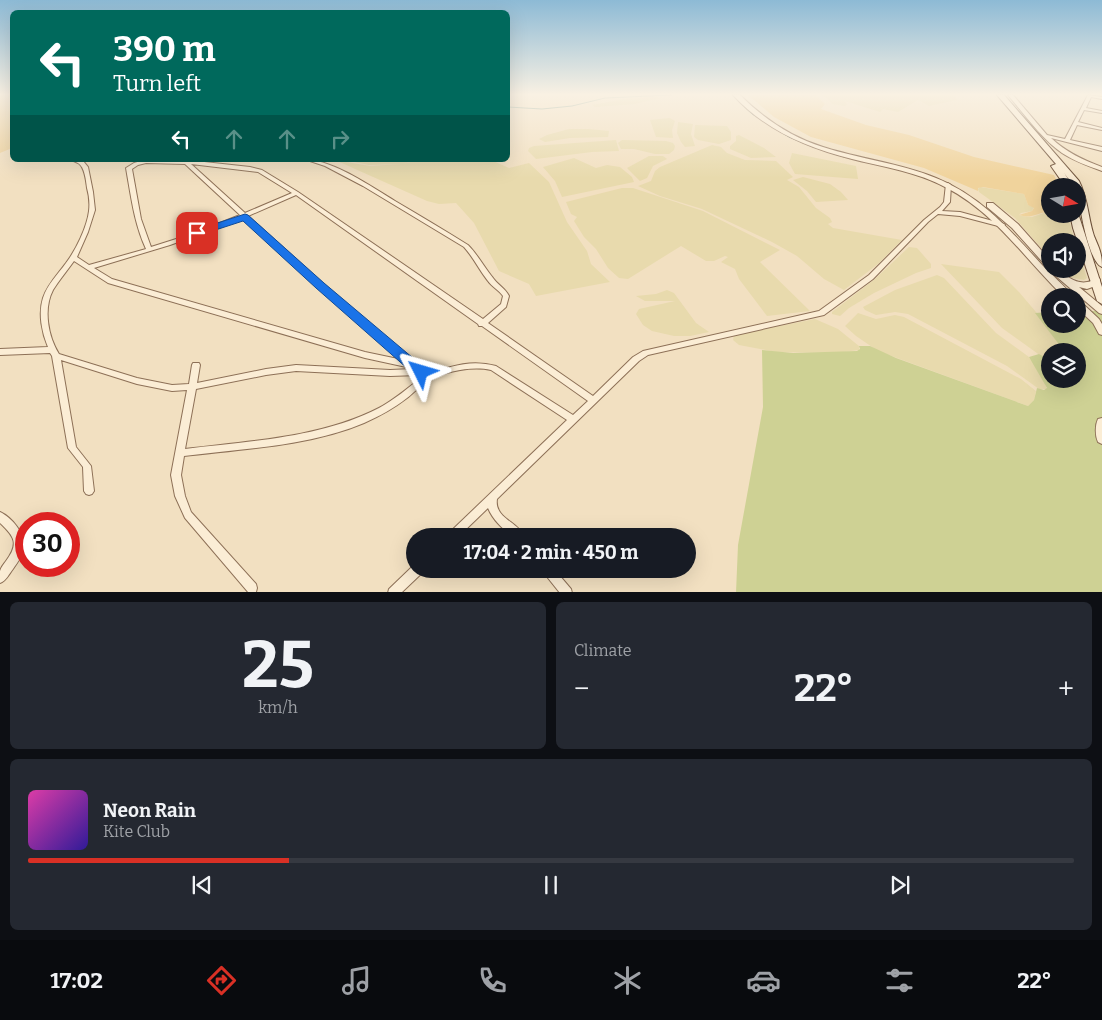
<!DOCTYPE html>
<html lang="en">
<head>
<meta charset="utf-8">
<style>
	body { margin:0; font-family:Bitter,serif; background:#242831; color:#f1f3f6; height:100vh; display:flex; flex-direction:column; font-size:19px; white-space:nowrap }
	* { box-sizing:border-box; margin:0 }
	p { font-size:16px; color:#9ea1a6 }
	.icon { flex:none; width:28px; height:28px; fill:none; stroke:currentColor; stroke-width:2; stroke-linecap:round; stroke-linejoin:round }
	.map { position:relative; height:592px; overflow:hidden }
	.details { display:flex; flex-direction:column; gap:10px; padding:10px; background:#0d0f14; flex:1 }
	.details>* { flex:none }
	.guide { position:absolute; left:10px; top:10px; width:500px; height:152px; border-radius:8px; box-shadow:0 5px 20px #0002; background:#00695c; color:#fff; overflow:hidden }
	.needle { width:32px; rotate:101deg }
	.fabs { position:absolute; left:1041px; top:178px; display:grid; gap:10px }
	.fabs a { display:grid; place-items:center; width:45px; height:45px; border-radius:50%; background:#171b24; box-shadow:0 5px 20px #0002; font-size:25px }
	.speed { position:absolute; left:15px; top:512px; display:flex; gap:10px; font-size:25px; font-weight:700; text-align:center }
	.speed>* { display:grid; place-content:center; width:65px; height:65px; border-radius:50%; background:#171b24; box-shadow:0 5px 20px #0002; line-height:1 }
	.speed .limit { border:8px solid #d22; background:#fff; color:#111 }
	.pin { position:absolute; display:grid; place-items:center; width:42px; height:42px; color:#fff; margin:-21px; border-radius:10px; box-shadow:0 2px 8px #0006 }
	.me { position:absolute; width:55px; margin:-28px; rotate:310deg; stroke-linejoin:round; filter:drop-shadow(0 0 4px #0008) }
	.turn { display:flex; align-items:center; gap:18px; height:105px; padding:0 20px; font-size:22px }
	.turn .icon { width:65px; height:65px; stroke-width:2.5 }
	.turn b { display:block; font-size:35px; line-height:42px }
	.lanes { display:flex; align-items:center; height:48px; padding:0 20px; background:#0003; justify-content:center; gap:25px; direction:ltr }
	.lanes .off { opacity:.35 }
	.big { font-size:38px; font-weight:700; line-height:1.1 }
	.details .card { flex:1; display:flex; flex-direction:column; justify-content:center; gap:8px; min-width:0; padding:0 18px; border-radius:8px; background:#242831 }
	.details .dial { align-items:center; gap:0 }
	.dial b { font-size:65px; line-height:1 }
	.song { display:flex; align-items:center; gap:15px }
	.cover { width:60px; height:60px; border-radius:8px; background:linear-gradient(135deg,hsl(320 70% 55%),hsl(250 70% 35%)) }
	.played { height:5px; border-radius:2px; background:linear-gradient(90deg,#d93025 25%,#363941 25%) }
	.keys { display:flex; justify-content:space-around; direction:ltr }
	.heat { display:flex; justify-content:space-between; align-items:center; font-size:28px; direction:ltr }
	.details .tiles { flex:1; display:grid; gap:10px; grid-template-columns:1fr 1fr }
	.card:last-child { grid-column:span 2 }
	.trip { position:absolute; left:406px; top:528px; width:290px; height:50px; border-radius:25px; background:#171b24; box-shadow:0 5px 20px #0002; font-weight:700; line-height:50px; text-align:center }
	.tab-bar { display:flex; height:80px; justify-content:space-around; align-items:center; background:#090b0e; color:#9ea1a6 }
	.tab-bar .icon { width:35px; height:35px }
	.tab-bar .current { color:#d93025 }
	.tab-bar b { font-size:22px; color:#f1f3f6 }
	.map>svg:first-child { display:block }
	.farmland { fill:#e8daad }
	.green { fill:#ced194 }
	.sand { fill:#f0d39c }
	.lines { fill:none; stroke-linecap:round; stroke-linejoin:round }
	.stream { stroke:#6a9286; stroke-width:1 }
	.minor-casing { stroke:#8d7057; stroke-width:2 }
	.tertiary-casing { stroke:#8d7057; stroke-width:2 }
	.secondary-casing { stroke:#6e513a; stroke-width:2 }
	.minor { fill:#fbedd5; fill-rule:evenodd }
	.tertiary { fill:#fbedd5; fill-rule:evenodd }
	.secondary { fill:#fbedd5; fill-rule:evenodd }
	.route { fill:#1a73e8; stroke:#114b97 }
</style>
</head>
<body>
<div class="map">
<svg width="1102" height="593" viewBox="0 0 1102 593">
	<rect width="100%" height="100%" fill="#f2e0c1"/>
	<g class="farmland">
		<path d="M821,95H953L957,100L929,106L918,100L898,112L883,109L880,112L845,101L847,104L845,106L832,104L827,98Z"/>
		<path d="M653,97L661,98L635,104L595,107L592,105L624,99Z"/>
		<path d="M670,118L675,121L672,130L673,138L656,137L650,120Z"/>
		<path d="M678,122L693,124L691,134L695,146L685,147L681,142L677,133Z"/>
		<path d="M695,125L727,126L731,132V140L719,144L698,140L694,137Z"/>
		<path d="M569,129H588L609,131L608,137L570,138L545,142L539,139L547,135Z"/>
		<path d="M739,135L764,148L776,157L751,158L730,149V146L736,141V136Z"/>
		<path d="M616,140L619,151L592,152L536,159L528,151L529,148L534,146Z"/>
		<path d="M622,140L666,141L673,143L675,146L674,150L669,154H655L634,149H621L618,143Z"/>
		<path d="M712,145L721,147L727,153L745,160L776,161L793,177L787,180L799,187L816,208L830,218L832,222L828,224L833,228L902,240L878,264L844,290L824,279L797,256L772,242L702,209L660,196L638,186L651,181L655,171L660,167Z"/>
		<path d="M792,153L856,166L858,179L795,174L789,163Z"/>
		<path d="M649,156H663L667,159L653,166L647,178L640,181L627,168Z"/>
		<path d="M574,158L596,168L607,165L620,167L632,177L634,182L562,197L555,181L543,167Z"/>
		<path d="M335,160L370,166L401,164L369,165L345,160H415L403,164L418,160H491L509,168L529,163L549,182L567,222L587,251L591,264L610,282L536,296L529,284L499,271L474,223L456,203L439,204L427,201Z"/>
		<path d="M803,177L830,184L841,192L848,200L816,202L807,191L793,180Z"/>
		<path d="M980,187L1024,194L1028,205L1034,207L1032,211L1021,213L1019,215L1022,216L1032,217L1050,211V214H1067L1075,241H1050V258L1015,218L979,192L978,189Z"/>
		<path d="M622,188H633L703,211L780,250L760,262L810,311L767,316L739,279L735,269L721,262L728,257L725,256L714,261H706L681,246L628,279L619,278L608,268L596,249L584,237L574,221L577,217L571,214L566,202Z"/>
		<path d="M909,247L917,248L931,264V268L916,273L874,293L849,308L840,316L832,314V312L875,279Z"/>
		<path d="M1078,251L1087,278L1084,280L1068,277L1059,269H1078Z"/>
		<path d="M941,264L999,272L1019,292L1036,312L1064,351H1050V360L1041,356L1002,328Z"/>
		<path d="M937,275L944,278L996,333L1029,357L1042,376L1047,389H1039L1007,366L908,314L895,312L876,315L865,310L863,307L895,290Z"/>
		<path d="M667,290L674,293L696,323L709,332L690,336H674L652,331L643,325L636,314L639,309L675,301H645L636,296L656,294Z"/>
		<path d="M858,313L876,319L895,315L904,317L1021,379L1036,391L1034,400L1028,406L878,351L856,336L845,326Z"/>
		<path d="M815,319L838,329L859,346V350L835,353L776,352L739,345L733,340L734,335Z"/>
	</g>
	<path class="green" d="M1078,311H1102V592L736,593L738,545L763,407L762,350L793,353L857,351L860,349L859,346H870L896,358L1028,406L1034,400L1037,388L1044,390L1047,388L1029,357L1039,354L1050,360V379H1078V351H1064L1035,313L1050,312V324H1078Z"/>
	<g class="sand">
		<path d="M0,95H12V148L0,153Z"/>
		<path d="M748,95H816L825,104L821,109L866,125L909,135L974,157L1054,175L1059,186H1050V211C1038,213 1031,219 1019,215L1032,211L1034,208L1028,205L1024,194L983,187L978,188V191L924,168L811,137L774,117Z"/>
	</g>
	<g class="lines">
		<g class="stream">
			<path d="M732,95L752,114L767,123"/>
			<path d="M508,107L542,109L572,106L605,98L671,95"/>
			<path d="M771,126L789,137L813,147"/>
			<path d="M825,151L844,157"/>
		</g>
		<g class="minor-casing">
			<g id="minor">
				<path d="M1008,95H1013L1047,135L1065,139L1088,95L1102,97V99L1091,97L1086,108L1102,111V113L1084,110L1078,122L1102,128V130L1077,125L1070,140L1102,147V151L1051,138C1066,152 1083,160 1102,167V171C1088,166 1074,161 1062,153C1041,138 1025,115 1008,95Z"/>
				<path d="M71,160L83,161L88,167L93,192L95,210L88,232L77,257L89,265L146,249C134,223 131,196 126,168L134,163L144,160H186L250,167L262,170L298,192L483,319L501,304L503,296C499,290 492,287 488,281C479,270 474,258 464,247L363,186L325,166L307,160C333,160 372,187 395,201C419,215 444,230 468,245C478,255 484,267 493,278C498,285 505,288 509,296L506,307L488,323L593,396L633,357L643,351L819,311L869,275L924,220L940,207L944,202L946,184L948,183L951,185L950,202L942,211L960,212L1004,224L1005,225L1002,227L960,216L938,214L928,222L873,279L824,315L648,355L639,361L497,499C494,518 518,522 524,536H512C502,528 493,520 488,508L459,536H447L449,533L567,420L491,370C472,366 448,371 431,379C422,383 415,392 407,398C394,408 380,416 364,423C310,446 242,449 184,456L181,475L185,496L191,512L256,584L257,588L256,592H248L185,518L175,496L171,475L187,390L172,391L137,384L61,360L76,447L91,466L94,491L92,494L89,495L86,494L84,491L83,467L68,448L52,356L50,353L0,355V349L48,347C42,333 38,314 43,298C47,285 58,274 66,263C76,250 87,227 89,211C90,203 89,195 87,188C86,181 85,167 78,163C76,162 74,161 71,160ZM146,163L185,164L240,215L192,234L151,247L141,219L132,169L138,165ZM191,164L258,172L292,193L245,213ZM296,195L478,324L479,326H482L588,401L573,415L496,366C471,359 452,366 428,374L322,283L248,216ZM244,218L318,287L403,360L365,352L112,279L94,268L170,245ZM74,261L108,283L365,358L411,368L413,369L390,370L296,365L266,369L197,383L200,365L199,363H193L192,365L189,384L172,385L137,378L59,354C48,336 43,309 53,290C59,280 67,271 74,261ZM296,371L390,376L419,375L422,377C408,388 394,400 379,408C321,438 249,441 185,449L196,389L266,375Z"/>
				<path d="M0,512C11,517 26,534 24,547C23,555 18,562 13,569C9,574 6,581 0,583C0,579 0,575 0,571C1,567 4,564 6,561C19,544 15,537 0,523Z"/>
				<path d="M414,565L415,569H423L422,573L401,593H388L389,589Z"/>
				<path d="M543,569H554L571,589L572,593H560L544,573Z"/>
			</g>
		</g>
		<g class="tertiary-casing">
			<g id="tertiary">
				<path d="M733,95H740C763,118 791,137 823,147C860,159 900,163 936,178C981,196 1011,231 1043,266C1053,276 1064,285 1072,296H1063C1025,259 995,213 947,188C918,172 884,167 852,159C807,148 765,130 733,95Z"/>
				<path d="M987,203H993L1018,224L1050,260V269H1058C1067,277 1078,286 1091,281L1093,278H1099L1100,280L1098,285L1087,289L1079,287L1102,306V314L1099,313L1050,271V268L1047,267L1012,228L987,207Z"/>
				<path d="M1078,301L1081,302L1099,319L1102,324V335L1099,334L1093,323L1078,309Z"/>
				<path d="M1102,418V444L1098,442C1095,436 1095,425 1098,419Z"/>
			</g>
		</g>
		<g class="secondary-casing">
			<g id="secondary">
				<path d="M997,95H1004L1079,181C1088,198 1088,218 1094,236C1099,248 1102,253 1102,267C1088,262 1078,201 1078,186H1074L1064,173L1073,186H1065L1051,166L1056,164Z"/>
				<path d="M1078,213L1102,287V304L1097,301L1073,228L1070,214Z"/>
			</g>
		</g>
		<use href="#minor" class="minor"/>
		<use href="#tertiary" class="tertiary"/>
		<use href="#secondary" class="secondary"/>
	</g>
	<linearGradient id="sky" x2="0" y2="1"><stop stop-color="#8dbad5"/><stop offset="0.53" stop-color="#f9f1e3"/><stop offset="1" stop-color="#f9f1e3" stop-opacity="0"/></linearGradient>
	<rect width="1102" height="178" fill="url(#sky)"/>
	<path class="route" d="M245,214L248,215L324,283L426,369L427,372L426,376H416L316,288L243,221L197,236L192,233L193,231Z"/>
</svg>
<div class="fabs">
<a><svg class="needle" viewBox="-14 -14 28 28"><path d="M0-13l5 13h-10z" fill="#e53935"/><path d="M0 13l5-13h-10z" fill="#9ea1a6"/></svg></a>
<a><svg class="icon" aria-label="sound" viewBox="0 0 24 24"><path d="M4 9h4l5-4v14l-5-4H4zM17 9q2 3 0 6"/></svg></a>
<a><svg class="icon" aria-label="search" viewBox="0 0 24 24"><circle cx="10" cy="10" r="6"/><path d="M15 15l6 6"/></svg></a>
<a><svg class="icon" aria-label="layers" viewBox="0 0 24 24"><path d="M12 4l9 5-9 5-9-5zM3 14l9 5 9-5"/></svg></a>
</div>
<div class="speed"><div class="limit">30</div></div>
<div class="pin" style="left:197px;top:233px;background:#d93025"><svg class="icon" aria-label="arrive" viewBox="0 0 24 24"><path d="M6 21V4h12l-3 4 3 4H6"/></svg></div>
<svg class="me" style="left:421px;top:372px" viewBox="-20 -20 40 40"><path d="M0-17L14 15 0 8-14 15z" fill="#1a73e8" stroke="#fff" stroke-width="4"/></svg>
<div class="trip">17:04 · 2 min · 450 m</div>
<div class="guide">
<div class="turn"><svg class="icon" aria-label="left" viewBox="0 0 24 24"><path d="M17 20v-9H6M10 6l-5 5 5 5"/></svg><div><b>390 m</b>Turn left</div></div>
<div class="lanes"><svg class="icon" aria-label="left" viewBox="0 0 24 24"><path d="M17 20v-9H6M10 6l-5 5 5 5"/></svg><svg class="icon off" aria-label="ahead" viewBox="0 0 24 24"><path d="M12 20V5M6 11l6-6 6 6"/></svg><svg class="icon off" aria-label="ahead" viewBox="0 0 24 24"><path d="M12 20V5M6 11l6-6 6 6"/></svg><svg class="icon off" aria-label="right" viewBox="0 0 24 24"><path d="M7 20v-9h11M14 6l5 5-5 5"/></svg></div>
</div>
</div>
<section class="details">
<div class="tiles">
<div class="card dial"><b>25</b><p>km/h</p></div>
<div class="card"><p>Climate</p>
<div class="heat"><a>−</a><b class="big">22°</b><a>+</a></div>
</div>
<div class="card">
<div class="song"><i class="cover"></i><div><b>Neon Rain</b><p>Kite Club</p></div></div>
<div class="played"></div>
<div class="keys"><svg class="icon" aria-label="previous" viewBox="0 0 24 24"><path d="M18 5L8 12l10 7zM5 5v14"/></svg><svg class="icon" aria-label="pause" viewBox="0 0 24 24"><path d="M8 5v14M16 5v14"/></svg><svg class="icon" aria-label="next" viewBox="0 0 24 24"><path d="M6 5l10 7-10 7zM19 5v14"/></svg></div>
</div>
</div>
</section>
<nav class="tab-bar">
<b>17:02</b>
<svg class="icon current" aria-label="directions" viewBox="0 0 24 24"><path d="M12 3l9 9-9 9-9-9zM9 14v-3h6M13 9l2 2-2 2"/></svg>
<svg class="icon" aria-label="music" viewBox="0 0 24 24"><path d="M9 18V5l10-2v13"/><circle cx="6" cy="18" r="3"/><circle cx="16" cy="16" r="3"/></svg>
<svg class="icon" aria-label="phone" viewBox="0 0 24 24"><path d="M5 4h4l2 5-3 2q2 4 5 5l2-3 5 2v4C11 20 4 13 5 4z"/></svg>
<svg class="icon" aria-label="climate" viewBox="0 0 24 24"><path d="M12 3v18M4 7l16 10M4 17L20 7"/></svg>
<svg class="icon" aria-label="car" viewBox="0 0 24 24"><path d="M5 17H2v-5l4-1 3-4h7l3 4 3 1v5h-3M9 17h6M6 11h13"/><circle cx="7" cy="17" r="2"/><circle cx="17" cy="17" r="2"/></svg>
<svg class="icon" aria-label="filters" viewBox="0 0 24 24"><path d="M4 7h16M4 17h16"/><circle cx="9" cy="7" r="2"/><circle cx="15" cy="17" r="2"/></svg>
<b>22°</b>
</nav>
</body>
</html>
